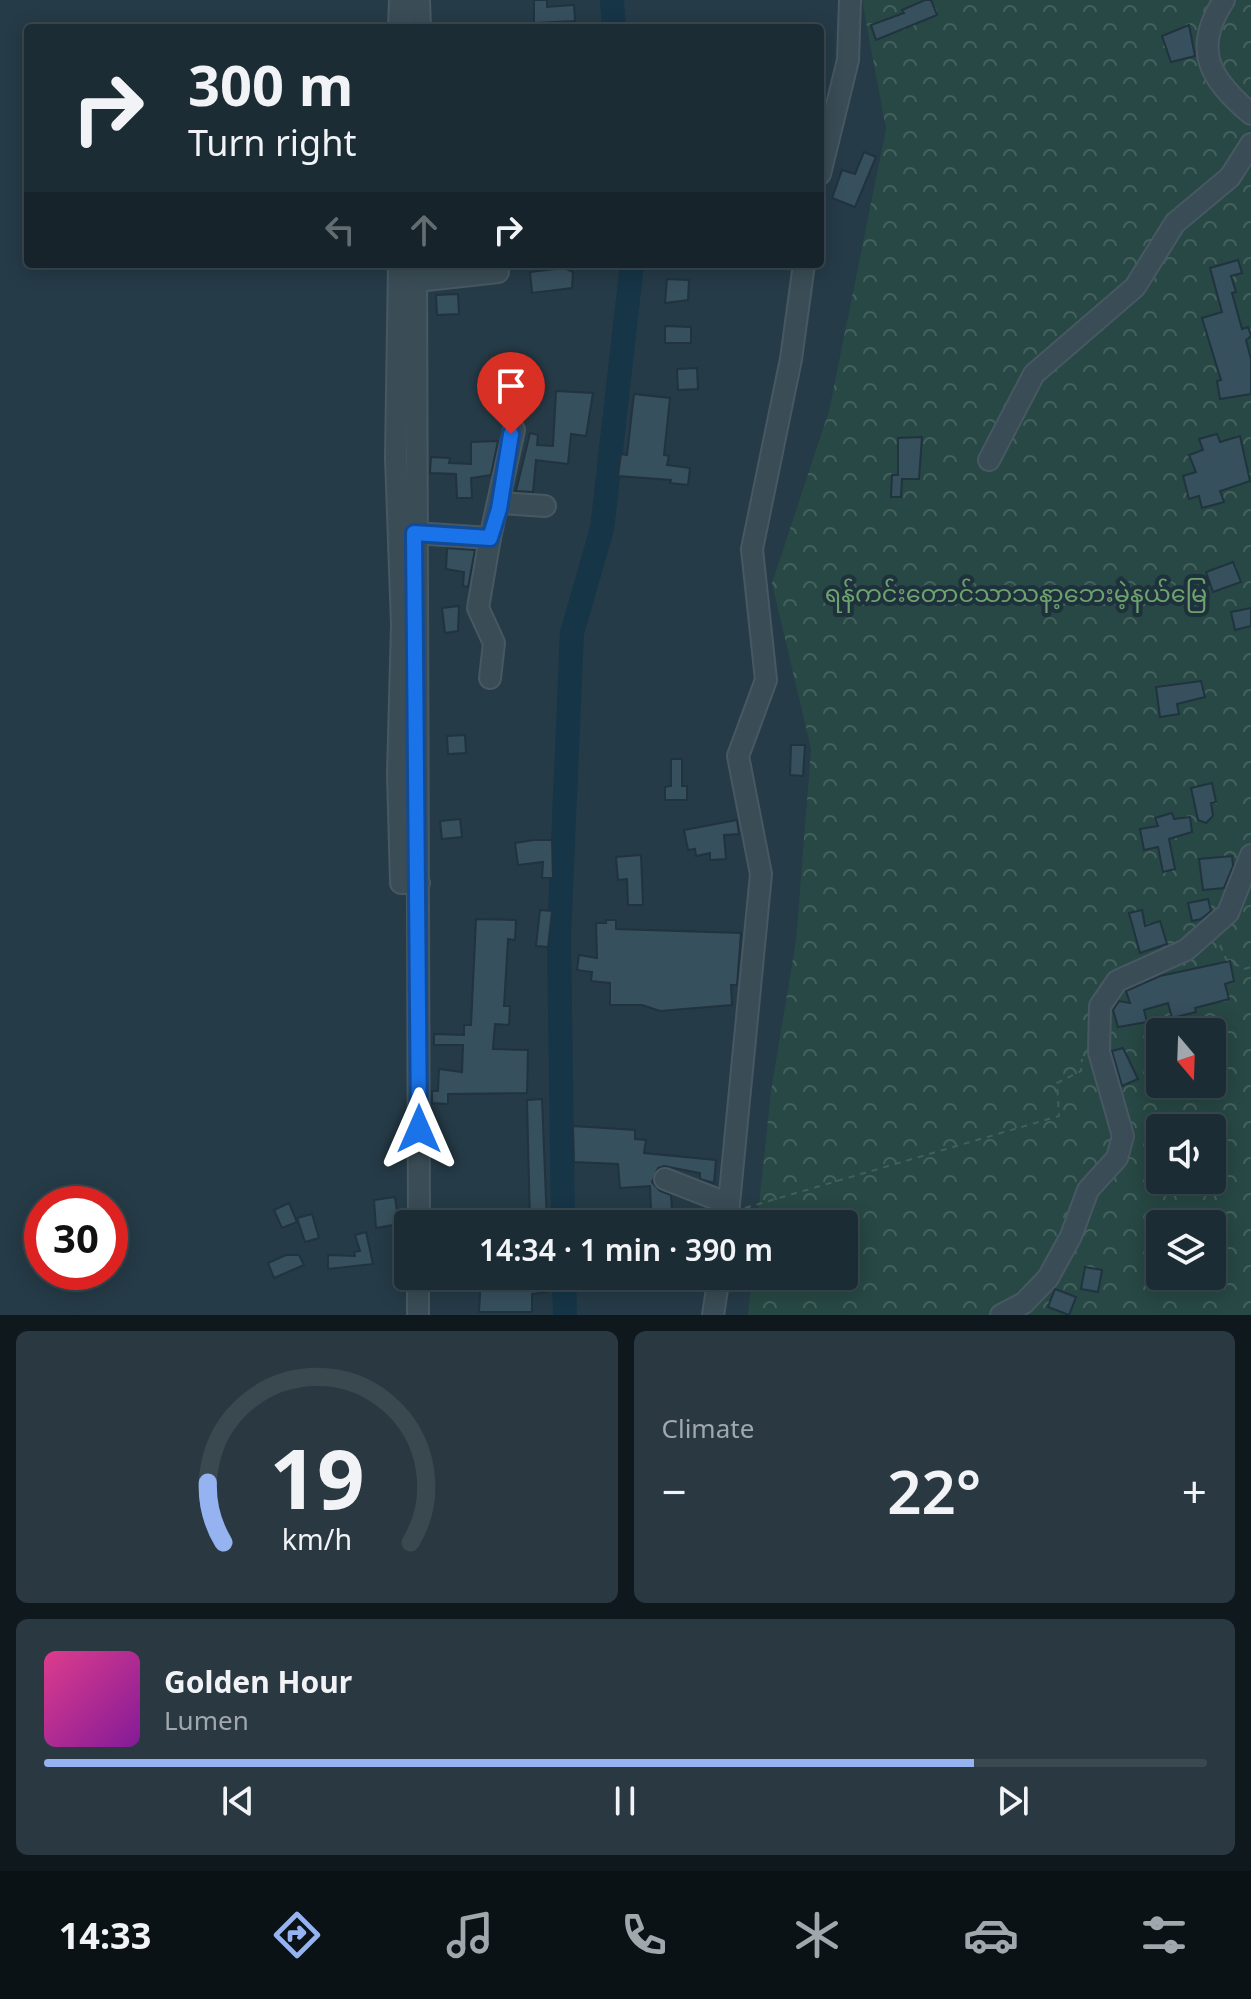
<!DOCTYPE html>
<html lang="en">
<head>
<meta charset="utf-8">
<style>
	body { margin:0; font-family:"Noto Sans","Noto Sans Myanmar",sans-serif; background:#293841; color:#f1f3f6; height:100vh; display:flex; flex-direction:column; font-size:30px; white-space:nowrap }
	* { box-sizing:border-box; margin:0 }
	p { font-size:26px; color:#a0a7ad }
	.icon { flex:none; width:44px; height:44px; fill:none; stroke:currentColor; stroke-width:2; stroke-linecap:round; stroke-linejoin:round }
	.map { position:relative; height:1315px; overflow:hidden }
	.side { display:flex; flex-direction:column; gap:16px; padding:16px; background:#0f181d; flex:1 }
	.side>* { flex:none }
	.top-card { position:absolute; left:24px; top:24px; width:800px; height:244px; border-radius:8px; box-shadow:0 4px 20px #0003,0 0 0 2px #3a4850; background:#1c2c35; color:#f1f3f6; overflow:hidden }
	.needle { width:52px; rotate:161deg }
	.controls { position:absolute; left:1146px; top:1018px; display:grid; gap:16px }
	.controls a { display:grid; place-items:center; width:80px; height:80px; border-radius:8px; background:#1c2c35; box-shadow:0 4px 20px #0003,0 0 0 2px #3a4850; font-size:40px }
	.speed { position:absolute; left:24px; top:1186px; display:flex; gap:16px; font-size:40px; font-weight:700; text-align:center }
	.speed>* { display:grid; place-content:center; width:104px; height:104px; border-radius:50%; background:#1c2c35; box-shadow:0 4px 20px #0003,0 0 0 2px #3a4850; line-height:1 }
	.speed .limit { border:12px solid #d22; background:#fff; color:#111 }
	.pin { position:absolute; display:grid; place-items:center; width:68px; height:68px; color:#fff; margin:-82px -34px; border-radius:50% 50% 50% 0; rotate:-45deg; box-shadow:0 0 8px #0007 }
	.pin .icon { rotate:45deg }
	.me { position:absolute; width:88px; margin:-44px; rotate:0deg; stroke-linejoin:round; filter:drop-shadow(0 0 6px #0008) }
	.turn { display:flex; align-items:center; gap:28px; height:168px; padding:0 32px; font-size:36px }
	.turn .icon { width:104px; height:104px; stroke-width:2.5 }
	.turn b { display:block; font-size:56px; line-height:68px }
	.lanes { display:flex; align-items:center; height:76px; padding:0 32px; background:#0003; justify-content:center; gap:40px; direction:ltr }
	.lanes .off { opacity:.35 }
	.big { font-size:60px; font-weight:600; line-height:1.1 }
	.side .widget { flex:1; display:flex; flex-direction:column; justify-content:center; gap:12px; min-width:0; padding:0 28px; border-radius:12px; background:#293841 }
	.side .dial { align-items:center; gap:0 }
	.dial svg { height:208px; overflow:visible; fill:none; stroke:#3a4850; stroke-width:7; stroke-linecap:round; text-anchor:middle }
	.dial text { fill:#f1f3f6; stroke:none }
	.song { display:flex; align-items:center; gap:24px }
	.cover { width:96px; height:96px; border-radius:12px; background:linear-gradient(135deg,hsl(330 70% 55%),hsl(290 70% 35%)) }
	.played { height:8px; border-radius:4px; background:linear-gradient(90deg,#95b2f1 80%,#3a4850 80%) }
	.keys { display:flex; justify-content:space-around; direction:ltr }
	.heat { display:flex; justify-content:space-between; align-items:center; font-size:44px; direction:ltr }
	.side .tiles { flex:1; display:grid; gap:16px; grid-template-columns:1fr 1fr }
	.widget:last-child { grid-column:span 2 }
	.trip { position:absolute; left:394px; top:1210px; width:464px; height:80px; border-radius:8px; background:#1c2c35; box-shadow:0 4px 20px #0003,0 0 0 2px #3a4850; font-weight:600; line-height:80px; text-align:center }
	.dock { display:flex; height:128px; justify-content:space-around; align-items:center; background:#0b1215; color:#a0a7ad }
	.dock .icon { width:56px; height:56px }
	.dock .selected { color:#95b2f1 }
	.dock b { font-size:36px; color:#f1f3f6 }
	.map>svg:first-child { display:block }
	.park { fill:url(#park-crowns); fill-rule:evenodd }
	.lines { fill:none; stroke-linecap:round; stroke-linejoin:round }
	.river { stroke:#163547; stroke-width:24 }
	.building { fill:#37505d; stroke:#20333e; stroke-width:2 }
	.minor-casing { stroke:#475862; stroke-width:24 }
	.path { stroke:#415f5b; stroke-width:2; stroke-dasharray:6 6; stroke-linecap:butt }
	.minor { stroke:#3a4c56; stroke-width:20 }
	.route-casing { stroke:#114b97; stroke-width:20 }
	.route { stroke:#1a73e8; stroke-width:14 }
	.labels { text-anchor:middle; dominant-baseline:central; stroke-width:8; stroke-linejoin:round; paint-order:stroke }
	.park-label { font-size:24px; fill:#6da26d; stroke:#1e313c }
</style>
</head>
<body>
<div class="map">
<svg width="1251" height="1315" viewBox="0 0 1251 1315">
	<defs>
		<pattern id="park-crowns" width="20" height="18" patternUnits="userSpaceOnUse" patternTransform="scale(2)"><rect width="20" height="18" fill="#274844"/><path d="M2 6a3 3 0 1 1 6 0M12 15a3 3 0 1 1 6 0" fill="none" stroke="#44615e"/></pattern>
	</defs>
	<rect width="100%" height="100%" fill="#253b47"/>
	<path class="park" d="M862,0H1251V1315H748L752,1276H844V1224H757L771,1091L796,941L811,749L772,583L829,411L886,129ZM1160,1032H1212V1084H1160ZM1160,1128H1212V1180H1160ZM1160,1224H1212V1276H1160Z"/>
	<g class="lines">
		<g class="river">
			<path d="M612,0L614,28"/>
			<path d="M563,1224L559,936L572,633L602,529L632,264"/>
			<path d="M564,1276L565,1315"/>
		</g>
	</g>
	<g class="building">
		<path d="M534,0H547V7L574,5L575,21L534,23Z"/>
		<path d="M925,0H931L937,15L876,40L871,25L904,13L902,10Z"/>
		<path d="M1189,25L1195,56L1171,62L1162,36Z"/>
		<path d="M864,152L876,157L855,207L832,198L842,170L855,174Z"/>
		<path d="M1238,260L1242,273L1231,276L1236,292L1232,293L1242,329L1248,327L1251,336L1246,340L1251,359V394L1220,399L1217,381L1221,380L1202,318L1222,312L1210,268Z"/>
		<path d="M564,268L573,272L572,288L532,293L530,272Z"/>
		<path d="M667,279L689,280L688,300L665,303Z"/>
		<path d="M458,294L459,314L437,315L436,295Z"/>
		<path d="M665,326L691,327V343H665Z"/>
		<path d="M697,368L698,389L678,390L677,369Z"/>
		<path d="M556,391L593,393L586,436L571,434L568,464L536,460L533,492L516,491L530,433L538,435L537,445L553,446Z"/>
		<path d="M634,394L670,398L664,455L669,456L667,465L690,468L688,485L670,483L671,480L618,476L621,454L627,455Z"/>
		<path d="M1217,434L1220,442L1240,436L1250,481L1220,491L1224,502L1202,508L1199,496L1189,499L1183,476L1196,472L1189,455L1203,450L1199,439Z"/>
		<path d="M922,437L919,479H902L901,497H891L892,475H898V438Z"/>
		<path d="M498,441L491,475L471,478L472,498H457L456,474L430,473L431,457L450,458L449,463L471,464V442Z"/>
		<path d="M447,548L475,550L468,587L463,586L464,572L446,569Z"/>
		<path d="M1233,562L1241,582L1213,592L1206,572Z"/>
		<path d="M459,606L458,631L445,633L442,608Z"/>
		<path d="M1251,608V626L1235,630L1231,612Z"/>
		<path d="M1201,681L1205,697L1177,704L1179,714L1160,717L1156,687Z"/>
		<path d="M465,735L466,753L448,754L447,736Z"/>
		<path d="M791,745H805L803,776L790,775Z"/>
		<path d="M671,759H682V786H687V800H665V787L671,786Z"/>
		<path d="M1212,783L1216,802L1211,803L1213,816L1206,823L1198,820L1191,788Z"/>
		<path d="M1172,813L1174,819L1190,817L1192,832L1169,839L1175,869L1163,872L1158,847L1144,850L1140,829L1158,826L1155,818Z"/>
		<path d="M460,819L462,837L442,839L440,821Z"/>
		<path d="M737,820L739,834L724,835L726,859L710,860V853L696,856L695,849L688,850L684,830Z"/>
		<path d="M534,840H552L553,878H542L543,862L518,865L515,843Z"/>
		<path d="M641,855L643,905H628L627,879L618,880L616,857Z"/>
		<path d="M1232,856L1233,866L1224,888L1203,890L1199,859Z"/>
		<path d="M1208,899L1211,911L1201,919L1192,921L1188,903Z"/>
		<path d="M540,910L552,911L548,947L536,946Z"/>
		<path d="M1142,910L1145,926L1160,921L1167,944L1140,953L1129,913Z"/>
		<path d="M476,919L516,920L515,940L508,939L504,1006H510L509,1025L495,1024L493,1049L528,1050L527,1093L448,1094V1104L432,1103V1091H438L439,1069L462,1072L463,1045H434V1034L464,1035V1025H471Z"/>
		<path d="M606,920H616V929L741,933L737,985H731L732,1005L660,1011L642,1005H610V983L591,981L592,972L577,970L579,955L597,958L596,923H606Z"/>
		<path d="M1230,961L1234,981L1225,984L1229,999L1195,1008L1196,1012L1172,1018L1168,1003L1144,1010L1147,1022L1118,1027L1113,1010L1119,1001L1130,1003L1126,991L1160,976Z"/>
		<path d="M1123,1048L1138,1079L1122,1086L1112,1051Z"/>
		<path d="M542,1099L547,1224H530L527,1100Z"/>
		<path d="M573,1126L635,1130V1139L646,1140L644,1153L716,1160L714,1183L700,1179V1173L664,1166L658,1168L652,1182L660,1191L671,1195L672,1210L651,1211L650,1186L620,1188L618,1164L574,1162Z"/>
		<path d="M395,1197L399,1224L376,1228L374,1200Z"/>
		<path d="M289,1203L297,1222L282,1228L274,1210Z"/>
		<path d="M312,1214L319,1238L305,1242L297,1218Z"/>
		<path d="M366,1232L373,1264L328,1269V1255L355,1256L354,1252L360,1251L355,1235Z"/>
		<path d="M286,1255H299L304,1265L274,1278L268,1263Z"/>
		<path d="M1085,1267L1102,1270L1098,1292L1081,1289Z"/>
		<path d="M481,1276H549L548,1292L532,1294V1312H479Z"/>
		<path d="M1055,1289L1076,1297L1069,1315L1048,1307Z"/>
	</g>
	<g class="lines">
		<g class="minor-casing">
			<g id="minor">
				<path d="M419,0L420,28"/>
				<path d="M1224,0C1192,50 1209,78 1251,114"/>
				<path d="M399,28L400,0"/>
				<path d="M820,174L848,60L850,0"/>
				<path d="M399,264L396,458L402,624L416,623"/>
				<path d="M416,264L419,1224"/>
				<path d="M416,272L426,280L498,272"/>
				<path d="M989,460L1034,374L1135,287L1175,223L1230,177L1251,144"/>
				<path d="M499,503L545,506"/>
				<path d="M414,533L490,538L478,608L494,643L490,678"/>
				<path d="M490,538L514,430"/>
				<path d="M402,624L398,775L401,883H419"/>
				<path d="M665,1179L729,1204"/>
				<path d="M727,1224L761,874L738,756L766,680L752,549L791,359L804,264"/>
				<path d="M418,1315V1276"/>
				<path d="M713,1315L719,1276"/>
				<path d="M1001,1315L1024,1303L1048,1278L1071,1236L1088,1190L1117,1158L1123,1136L1099,1052L1100,1006L1117,981L1186,950L1228,913L1251,855"/>
			</g>
		</g>
		<g class="path">
			<path d="M1220,945L1226,959L1244,969L1251,967"/>
			<path d="M745,1208L1059,1116L1057,1083L1081,1071L1082,1059"/>
		</g>
		<use href="#minor" class="minor"/>
	</g>
	<g class="lines">
		<g class="route-casing">
			<path id="route" d="M419,1129L414,533L490,538L499,509L511,434"/>
		</g>
		<use href="#route" class="route"/>
	</g>
	<g class="labels">
		<g class="park-label">
			<text x="1016" y="592">ရန်ကင်းတောင်သာသနာ့ဘေးမဲ့နယ်မြေ</text>
		</g>
	</g>
</svg>
<div class="controls">
<a><svg class="needle" viewBox="-14 -14 28 28"><path d="M0-13l5 13h-10z" fill="#e53935"/><path d="M0 13l5-13h-10z" fill="#a0a7ad"/></svg></a>
<a><svg class="icon" aria-label="sound" viewBox="0 0 24 24"><path d="M4 9h4l5-4v14l-5-4H4zM17 9q2 3 0 6"/></svg></a>
<a><svg class="icon" aria-label="layers" viewBox="0 0 24 24"><path d="M12 4l9 5-9 5-9-5zM3 14l9 5 9-5"/></svg></a>
</div>
<div class="speed"><div class="limit">30</div></div>
<div class="pin" style="left:511px;top:434px;background:#d93025"><svg class="icon" aria-label="arrive" viewBox="0 0 24 24"><path d="M6 21V4h12l-3 4 3 4H6"/></svg></div>
<svg class="me" style="left:419px;top:1129px" viewBox="-20 -20 40 40"><path d="M0-17L14 15 0 8-14 15z" fill="#1a73e8" stroke="#fff" stroke-width="4"/></svg>
<div class="trip">14:34 · 1 min · 390 m</div>
<div class="top-card">
<div class="turn"><svg class="icon" aria-label="right" viewBox="0 0 24 24"><path d="M7 20v-9h11M14 6l5 5-5 5"/></svg><div><b>300 m</b>Turn right</div></div>
<div class="lanes"><svg class="icon off" aria-label="left" viewBox="0 0 24 24"><path d="M17 20v-9H6M10 6l-5 5 5 5"/></svg><svg class="icon off" aria-label="ahead" viewBox="0 0 24 24"><path d="M12 20V5M6 11l6-6 6 6"/></svg><svg class="icon" aria-label="right" viewBox="0 0 24 24"><path d="M7 20v-9h11M14 6l5 5-5 5"/></svg></div>
</div>
</div>
<section class="side">
<div class="tiles">
<div class="widget dial"><svg viewBox="0 0 100 80">
<path d="M14 69A42 42 0 1 1 86 69"/>
<path d="M14 69A42 42 0 0 1 8 46" stroke="#95b2f1"/>
<text x="50" y="56" font-size="32" font-weight="700">19</text>
<text x="50" y="72" font-size="11">km/h</text>
</svg></div>
<div class="widget"><p>Climate</p>
<div class="heat"><a>−</a><b class="big">22°</b><a>+</a></div>
</div>
<div class="widget">
<div class="song"><i class="cover"></i><div><b>Golden Hour</b><p>Lumen</p></div></div>
<div class="played"></div>
<div class="keys"><svg class="icon" aria-label="previous" viewBox="0 0 24 24"><path d="M18 5L8 12l10 7zM5 5v14"/></svg><svg class="icon" aria-label="pause" viewBox="0 0 24 24"><path d="M8 5v14M16 5v14"/></svg><svg class="icon" aria-label="next" viewBox="0 0 24 24"><path d="M6 5l10 7-10 7zM19 5v14"/></svg></div>
</div>
</div>
</section>
<nav class="dock">
<b>14:33</b>
<svg class="icon selected" aria-label="directions" viewBox="0 0 24 24"><path d="M12 3l9 9-9 9-9-9zM9 14v-3h6M13 9l2 2-2 2"/></svg>
<svg class="icon" aria-label="music" viewBox="0 0 24 24"><path d="M9 18V5l10-2v13"/><circle cx="6" cy="18" r="3"/><circle cx="16" cy="16" r="3"/></svg>
<svg class="icon" aria-label="phone" viewBox="0 0 24 24"><path d="M5 4h4l2 5-3 2q2 4 5 5l2-3 5 2v4C11 20 4 13 5 4z"/></svg>
<svg class="icon" aria-label="climate" viewBox="0 0 24 24"><path d="M12 3v18M4 7l16 10M4 17L20 7"/></svg>
<svg class="icon" aria-label="car" viewBox="0 0 24 24"><path d="M5 17H2v-5l4-1 3-4h7l3 4 3 1v5h-3M9 17h6M6 11h13"/><circle cx="7" cy="17" r="2"/><circle cx="17" cy="17" r="2"/></svg>
<svg class="icon" aria-label="filters" viewBox="0 0 24 24"><path d="M4 7h16M4 17h16"/><circle cx="9" cy="7" r="2"/><circle cx="15" cy="17" r="2"/></svg>
</nav>
</body>
</html>
